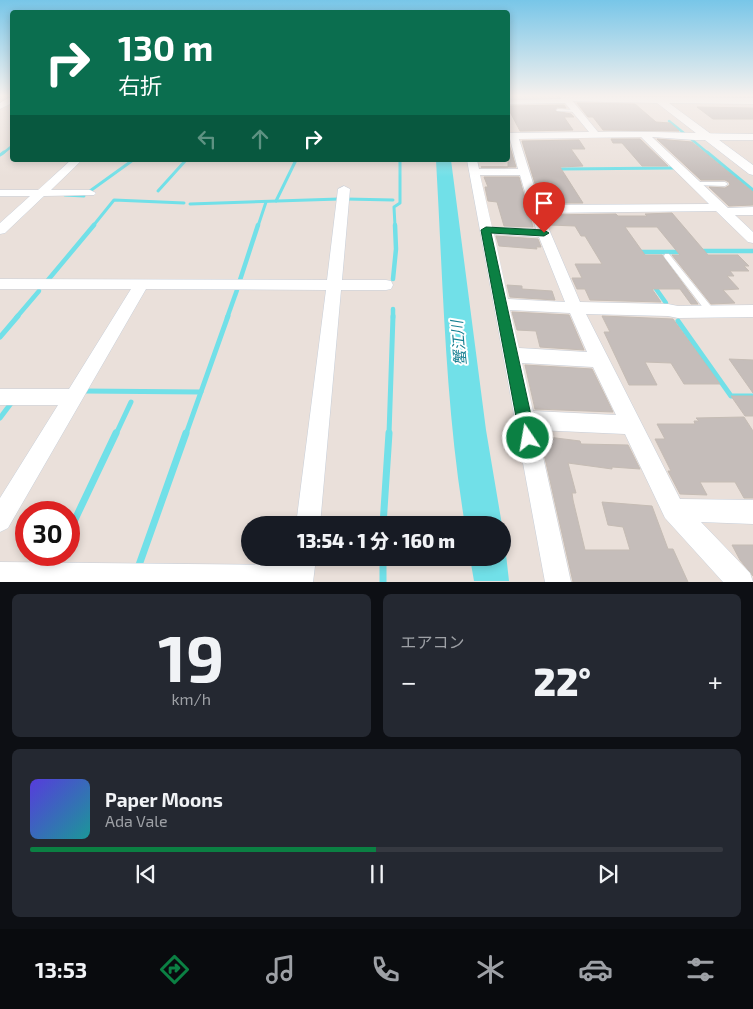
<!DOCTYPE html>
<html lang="ja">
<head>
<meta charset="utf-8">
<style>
	body { margin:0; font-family:"Exo 2","Noto Sans JP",sans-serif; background:#242831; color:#f1f3f6; height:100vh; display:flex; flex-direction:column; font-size:19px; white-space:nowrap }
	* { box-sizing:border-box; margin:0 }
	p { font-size:16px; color:#9ea1a6 }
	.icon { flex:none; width:28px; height:28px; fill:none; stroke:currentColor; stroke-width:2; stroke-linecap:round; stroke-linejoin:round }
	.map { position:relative; height:582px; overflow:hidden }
	.panel { display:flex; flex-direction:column; gap:12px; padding:12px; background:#0d0f14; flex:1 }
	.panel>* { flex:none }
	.guide { position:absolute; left:10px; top:10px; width:500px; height:152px; border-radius:5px; box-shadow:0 2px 8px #0003; background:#0b6e4f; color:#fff; overflow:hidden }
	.speed { position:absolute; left:15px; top:501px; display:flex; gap:10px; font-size:25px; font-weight:700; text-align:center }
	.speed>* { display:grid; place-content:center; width:65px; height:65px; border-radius:50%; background:#171b24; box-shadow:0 2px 8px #0003; line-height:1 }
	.speed .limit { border:8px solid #d22; background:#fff; color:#111 }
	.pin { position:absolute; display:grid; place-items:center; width:42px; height:42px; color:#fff; margin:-51px -21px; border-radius:50% 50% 50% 0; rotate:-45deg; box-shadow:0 0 5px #0007 }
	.pin .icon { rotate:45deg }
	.me { position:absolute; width:55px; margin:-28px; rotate:348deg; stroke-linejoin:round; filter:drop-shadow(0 0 4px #0008) }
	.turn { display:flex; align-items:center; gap:18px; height:105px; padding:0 25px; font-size:22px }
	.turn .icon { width:65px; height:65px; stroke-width:2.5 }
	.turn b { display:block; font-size:35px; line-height:42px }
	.lanes { display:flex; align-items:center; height:48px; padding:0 25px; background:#0003; justify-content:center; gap:25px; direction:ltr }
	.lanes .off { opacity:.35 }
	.big { font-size:38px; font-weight:800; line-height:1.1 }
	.panel .widget { flex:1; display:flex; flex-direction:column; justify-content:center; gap:8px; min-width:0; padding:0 18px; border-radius:8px; background:#242831 }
	.panel .dial { align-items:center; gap:0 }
	.dial b { font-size:65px; line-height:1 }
	.song { display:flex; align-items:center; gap:15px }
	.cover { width:60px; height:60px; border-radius:8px; background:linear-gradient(135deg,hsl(250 70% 55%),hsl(180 70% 35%)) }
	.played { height:5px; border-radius:2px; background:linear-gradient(90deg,#0b8043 50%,#363941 50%) }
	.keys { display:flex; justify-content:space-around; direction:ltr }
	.heat { display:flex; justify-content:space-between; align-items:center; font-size:28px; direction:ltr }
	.panel .tiles { flex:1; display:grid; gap:12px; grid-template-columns:1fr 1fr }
	.widget:last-child { grid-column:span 2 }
	.trip { position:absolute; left:241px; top:516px; width:270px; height:50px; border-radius:25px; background:#171b24; box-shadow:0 2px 8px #0003; font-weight:800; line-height:50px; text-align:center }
	.tabs { display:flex; height:80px; justify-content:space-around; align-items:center; background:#090b0e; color:#9ea1a6 }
	.tabs .icon { width:35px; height:35px }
	.tabs .current { color:#0b8043 }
	.tabs b { font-size:22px; color:#f1f3f6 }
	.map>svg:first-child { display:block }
	.water { fill:#71e0e8 }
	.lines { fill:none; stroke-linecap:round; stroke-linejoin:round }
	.stream-far4 { stroke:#71e0e8; stroke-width:2.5 }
	.stream-far3 { stroke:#71e0e8; stroke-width:3 }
	.stream-far2 { stroke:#71e0e8; stroke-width:4.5 }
	.stream-far1 { stroke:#71e0e8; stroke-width:5 }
	.stream { stroke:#71e0e8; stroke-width:7 }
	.building { fill:#c5bdba; stroke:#c5bcb4 }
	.service-casing { stroke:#c8cfd9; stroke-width:1 }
	.minor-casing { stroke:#c8cfd9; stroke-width:1 }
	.tertiary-casing { stroke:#c8cfd9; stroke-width:1 }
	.service { fill:#fff; fill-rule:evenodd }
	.minor { fill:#fff; fill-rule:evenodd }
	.tertiary { fill:#fff; fill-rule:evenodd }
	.route { fill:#0b8043; stroke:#07532c }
	.labels { text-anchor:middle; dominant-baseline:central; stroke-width:4; stroke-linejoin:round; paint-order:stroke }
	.water-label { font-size:15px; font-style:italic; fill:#147e90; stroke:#fff }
</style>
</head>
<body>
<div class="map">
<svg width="753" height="582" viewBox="0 0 753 582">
	<rect width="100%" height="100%" fill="#eae0da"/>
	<g class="water">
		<path d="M436,160H451L486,430L502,525H465C445,405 443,281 436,160Z"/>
		<path d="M503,528L509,581H474L470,558H502Z"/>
	</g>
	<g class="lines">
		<g class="stream-far4">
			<path d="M669,121L685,134"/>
			<path d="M690,138L709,154"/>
			<path d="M2,154L12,146"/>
		</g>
		<g class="stream-far3">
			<path d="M707,152L753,190"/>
			<path d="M0,155L4,152"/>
			<path d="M561,169L675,168"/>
			<path d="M90,191L133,160"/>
			<path d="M158,191L186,160"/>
			<path d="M65,195L84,196"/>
			<path d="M346,199L393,200"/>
			<path d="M276,201L296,160"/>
			<path d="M190,204L339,199"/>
			<path d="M93,226L114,200L184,203"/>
			<path d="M258,226L266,202"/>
			<path d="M395,226L394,207L400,203V160"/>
		</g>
		<g class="stream-far2">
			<path d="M700,251H753"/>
			<path d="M637,252H682"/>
			<path d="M393,279L396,249L395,225"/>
			<path d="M48,280L94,225"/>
			<path d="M240,280L258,225"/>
			<path d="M654,286L666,303"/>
			<path d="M16,318L39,291"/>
			<path d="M227,318L237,290"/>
			<path d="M393,318V309"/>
		</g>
		<g class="stream-far1">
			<path d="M678,321L731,396H753"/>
			<path d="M0,337L18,316"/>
			<path d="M84,391L201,392"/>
			<path d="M0,418L12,402"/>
			<path d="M116,434L131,402"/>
			<path d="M186,434L228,316"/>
			<path d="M389,434L393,316"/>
		</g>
		<g class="stream">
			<path d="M383,525L389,433"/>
			<path d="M69,532L116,433"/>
			<path d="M383,558V582"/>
			<path d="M53,564L58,555"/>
			<path d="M139,565L186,433"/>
		</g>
	</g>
	<g class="building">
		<path d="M577,103L635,104L656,122L670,123L679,131L603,130L593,117H588Z"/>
		<path d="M564,105L566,108L557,107L555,111L571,114L574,117H564L573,130L520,131L508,108V106Z"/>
		<path d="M697,107L753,108V119H713Z"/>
		<path d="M611,139H640L668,166H642L622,143H613Z"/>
		<path d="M657,139L692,142L753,192V205L729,206L709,187L725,188L730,185L729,182L725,180H701Z"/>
		<path d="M579,140L585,149H571L583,166L560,167L583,203H541L522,141Z"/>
		<path d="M508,141L516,167H481H508Z"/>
		<path d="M484,177H519L533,227L504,226L497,202L488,201L485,187H488Z"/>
		<path d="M672,213L708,255H738L749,266H744L749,271H730L734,276H727L739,289L723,290L735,303L711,304L672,255H680L657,227H625L645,255H662L698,304H691L680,289H652L661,302L590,300L585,289H577L572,278H582L575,264H602L585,236H581L575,226L549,225L545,215L616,214L618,216H647L645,214Z"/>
		<path d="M496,236L538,239L541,247H536L537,249L499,246Z"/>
		<path d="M507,285L522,286V289L552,291L555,300L510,297Z"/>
		<path d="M512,312L569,315L584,350L540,347L536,331L517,330Z"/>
		<path d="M602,316L673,319L720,384H684L671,363L645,362L657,385H629L604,332H610Z"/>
		<path d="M729,359L753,360V393Z"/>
		<path d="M525,365L592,369L613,412L535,409Z"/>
		<path d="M731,396H753V416H745Z"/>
		<path d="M744,417L753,431V498H744L735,482H700L707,495L680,494L668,471H671L655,439H665L657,424H695L694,421H699L696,418Z"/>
		<path d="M540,436L580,441L581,444L628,445L640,469L612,467V469L568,463L576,493H572L573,500L585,550H630L623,527L608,525L602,502L652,506L668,549H673L688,582H573Z"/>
		<path d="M732,545H753V576L740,560Z"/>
	</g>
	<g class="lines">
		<g class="service-casing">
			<g id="service">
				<path d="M558,109L576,110L578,111L576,112L557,111L556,110Z"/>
				<path d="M696,182H725L728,184L725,186L694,185V183Z"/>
				<path d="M665,254H669L714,310L715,312L714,314H708L665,258L664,256Z"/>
			</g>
		</g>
		<g class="minor-casing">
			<g id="minor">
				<path d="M559,96H567L571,99L598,132C650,131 701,134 753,134V140H695L652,137L728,208L753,207V215H735L753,232V243L748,242L716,211L542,213L580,302L668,304L678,306L753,305V317L678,318L668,316L586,314L680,499L753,500V524L701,522L750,573L753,582H723L665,518L625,434L537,430L571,582H545L467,160H477L479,169H518L510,139H508V133L589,132L565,103L508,104V100L561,99ZM641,137L709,204L540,205L519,139ZM480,175H520L536,229L492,227ZM494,234L539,237L565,302L508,299ZM510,310L570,313L587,352L519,348ZM522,363L593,367L616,415L533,411Z"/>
				<path d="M8,98H12V103L0,109V103Z"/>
				<path d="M71,160H82L51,190H90L96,193L94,195L44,196L5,233L0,234V223L30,196H0V190H38Z"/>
				<path d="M344,186L350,189L342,280H386L391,281L393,285L391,289L386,290H341L320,525H296L326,290L146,289L8,528L0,532V498L58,405H0V389H69L131,289H0V279L327,280L338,189Z"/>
				<path d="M292,558H316L313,582H0V562L291,565Z"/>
			</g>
		</g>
		<g class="tertiary-casing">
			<path id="tertiary" d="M566,96L753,98V104L669,103L753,165V175L749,174L657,103L563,101L561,99Z"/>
		</g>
		<use href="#service" class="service"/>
		<use href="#minor" class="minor"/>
		<use href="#tertiary" class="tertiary"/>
	</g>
	<linearGradient id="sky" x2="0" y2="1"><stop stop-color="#78c6e8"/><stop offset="0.54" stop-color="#f6f1ee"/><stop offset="1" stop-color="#f6f1ee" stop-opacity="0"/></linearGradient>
	<rect width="753" height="177" fill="url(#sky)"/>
	<path class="route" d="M486,227L544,230L549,233L544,236L491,233L536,438L534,443L528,445L523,443L520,438L481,230Z"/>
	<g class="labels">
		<g class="water-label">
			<text transform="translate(458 343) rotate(-95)">蟹江川</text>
		</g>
	</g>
</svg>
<div class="speed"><div class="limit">30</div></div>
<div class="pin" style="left:544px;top:233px;background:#d93025"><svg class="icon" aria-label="arrive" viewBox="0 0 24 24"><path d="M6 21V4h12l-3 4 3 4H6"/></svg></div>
<svg class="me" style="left:528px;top:438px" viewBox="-20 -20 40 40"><circle r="17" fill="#0b8043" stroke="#fff" stroke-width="3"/><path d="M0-11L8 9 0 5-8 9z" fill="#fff"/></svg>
<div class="trip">13:54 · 1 分 · 160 m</div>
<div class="guide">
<div class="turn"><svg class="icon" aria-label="right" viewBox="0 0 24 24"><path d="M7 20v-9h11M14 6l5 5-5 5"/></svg><div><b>130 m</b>右折</div></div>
<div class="lanes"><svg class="icon off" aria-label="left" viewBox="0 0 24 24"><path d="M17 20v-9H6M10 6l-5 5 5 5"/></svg><svg class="icon off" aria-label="ahead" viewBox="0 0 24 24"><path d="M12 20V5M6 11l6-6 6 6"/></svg><svg class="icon" aria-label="right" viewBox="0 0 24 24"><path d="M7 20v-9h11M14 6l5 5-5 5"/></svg></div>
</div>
</div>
<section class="panel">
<div class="tiles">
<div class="widget dial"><b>19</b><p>km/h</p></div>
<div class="widget"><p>エアコン</p>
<div class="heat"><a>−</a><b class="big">22°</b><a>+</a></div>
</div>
<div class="widget">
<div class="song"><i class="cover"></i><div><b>Paper Moons</b><p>Ada Vale</p></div></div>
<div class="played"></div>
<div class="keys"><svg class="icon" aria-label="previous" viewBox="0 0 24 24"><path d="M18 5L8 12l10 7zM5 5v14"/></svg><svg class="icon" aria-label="pause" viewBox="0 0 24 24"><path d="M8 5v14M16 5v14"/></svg><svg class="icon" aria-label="next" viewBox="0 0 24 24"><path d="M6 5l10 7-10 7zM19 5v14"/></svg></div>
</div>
</div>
</section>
<nav class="tabs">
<b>13:53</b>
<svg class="icon current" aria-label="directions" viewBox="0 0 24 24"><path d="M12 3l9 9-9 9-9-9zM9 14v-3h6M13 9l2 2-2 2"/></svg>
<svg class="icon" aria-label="music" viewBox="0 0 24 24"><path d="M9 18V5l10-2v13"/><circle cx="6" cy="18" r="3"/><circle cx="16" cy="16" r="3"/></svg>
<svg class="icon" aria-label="phone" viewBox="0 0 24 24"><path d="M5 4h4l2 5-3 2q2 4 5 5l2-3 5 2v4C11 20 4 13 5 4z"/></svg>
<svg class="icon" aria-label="climate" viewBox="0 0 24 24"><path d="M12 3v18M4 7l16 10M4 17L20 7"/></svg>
<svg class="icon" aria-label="car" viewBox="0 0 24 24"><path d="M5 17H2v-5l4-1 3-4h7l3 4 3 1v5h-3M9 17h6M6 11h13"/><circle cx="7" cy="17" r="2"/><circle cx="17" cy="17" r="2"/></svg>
<svg class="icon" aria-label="filters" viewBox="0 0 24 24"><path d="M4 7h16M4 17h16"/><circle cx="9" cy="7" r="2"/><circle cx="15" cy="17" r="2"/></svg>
</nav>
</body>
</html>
